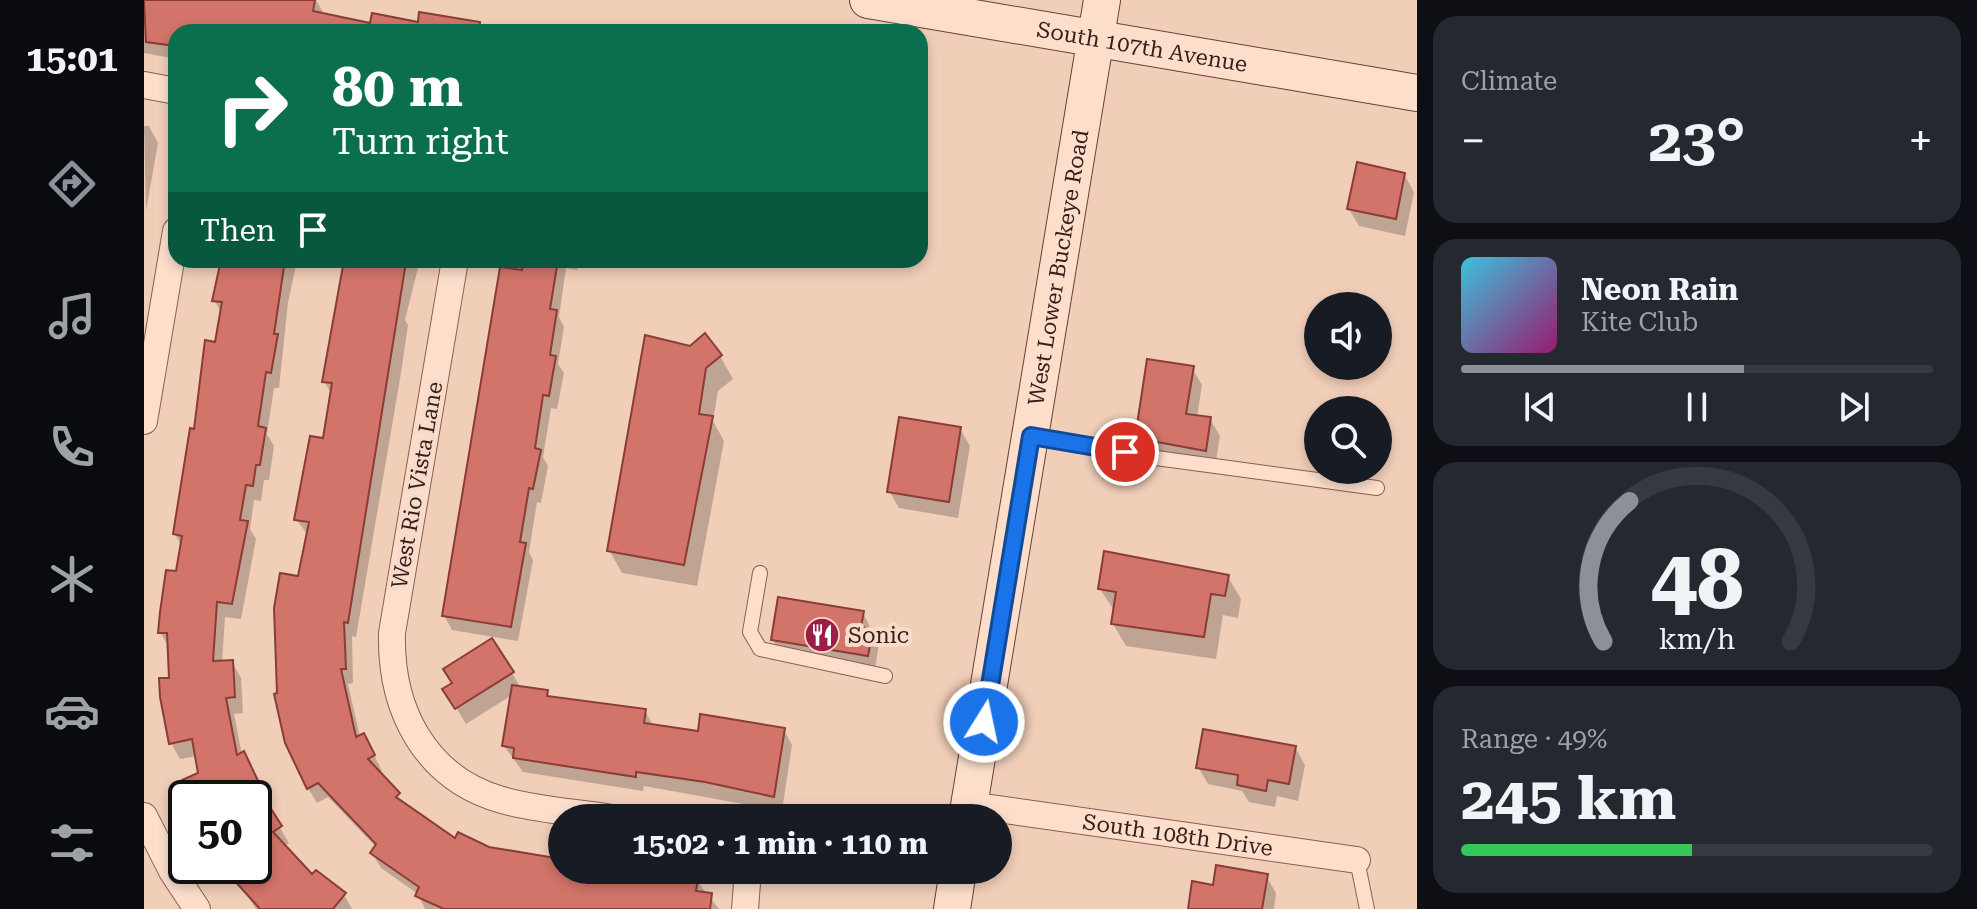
<!DOCTYPE html>
<html lang="en">
<head>
<meta charset="utf-8">
<style>
	body { margin:0; font-family:"Roboto Serif",serif; background:#242831; color:#f1f3f6; height:100vh; display:flex; flex-direction:column; font-size:30px; white-space:nowrap }
	* { box-sizing:border-box; margin:0 }
	p { font-size:26px; color:#9ea1a6 }
	.icon { flex:none; width:44px; height:44px; fill:none; stroke:currentColor; stroke-width:2; stroke-linecap:round; stroke-linejoin:round }
	.map { position:relative; flex:1; overflow:hidden }
	.side { display:flex; flex-direction:column; gap:16px; padding:16px; background:#0d0f14; width:560px }
	.side>* { flex:none }
	.guide { position:absolute; left:24px; top:24px; width:760px; height:244px; border-radius:24px; box-shadow:0 4px 12px #0003; background:#0b6e4f; color:#fff; overflow:hidden }
	.tools { position:absolute; left:1160px; top:292px; display:grid; gap:16px }
	.tools a { display:grid; place-items:center; width:88px; height:88px; border-radius:50%; background:#171b24; box-shadow:0 4px 12px #0003; font-size:40px }
	.speed { position:absolute; left:24px; top:780px; display:flex; gap:16px; font-size:40px; font-weight:700; text-align:center }
	.speed>* { display:grid; place-content:center; width:104px; height:104px; border-radius:50%; background:#171b24; box-shadow:0 4px 12px #0003; line-height:1 }
	.speed .limit { border:4px solid #111; border-radius:12px; background:#fff; color:#111 }
	.pin { position:absolute; display:grid; place-items:center; width:68px; height:68px; color:#fff; margin:-34px; border:4px solid #fff; border-radius:50%; box-shadow:0 2px 8px #0007 }
	.me { position:absolute; width:88px; margin:-44px; rotate:10deg; stroke-linejoin:round; filter:drop-shadow(0 0 6px #0008) }
	.turn { display:flex; align-items:center; gap:28px; height:168px; padding:0 32px; font-size:36px }
	.turn .icon { width:104px; height:104px; stroke-width:2.5 }
	.turn b { display:block; font-size:56px; line-height:68px }
	.then { display:flex; align-items:center; height:76px; padding:0 32px; background:#0003; gap:16px; font-size:30px }
	.big { font-size:60px; font-weight:700; line-height:1.1 }
	.side .tile { flex:1; display:flex; flex-direction:column; justify-content:center; gap:12px; min-width:0; padding:0 28px; border-radius:24px; background:#242831 }
	.side .dial { align-items:center; gap:0 }
	.dial svg { height:208px; overflow:visible; fill:none; stroke:#363941; stroke-width:7; stroke-linecap:round; text-anchor:middle }
	.dial text { fill:#f1f3f6; stroke:none }
	.song { display:flex; align-items:center; gap:24px }
	.cover { width:96px; height:96px; border-radius:12px; background:linear-gradient(135deg,hsl(190 70% 55%),hsl(320 70% 35%)) }
	.played { height:8px; border-radius:4px; background:linear-gradient(90deg,#8c9099 60%,#363941 60%) }
	.keys { display:flex; justify-content:space-around; direction:ltr }
	.heat { display:flex; justify-content:space-between; align-items:center; font-size:44px; direction:ltr }
	.charge { height:12px; border-radius:6px; background:linear-gradient(90deg,#34c759 49%,#363941 0) }
	.trip { position:absolute; left:404px; top:804px; width:464px; height:80px; border-radius:40px; background:#171b24; box-shadow:0 4px 12px #0003; font-weight:700; line-height:80px; text-align:center }
	main { display:flex; flex:1; min-height:0 }
	.tabs { display:flex; flex-direction:column; width:144px; justify-content:space-around; align-items:center; background:#090b0e; color:#9ea1a6 }
	.tabs .icon { width:56px; height:56px }
	.tabs .current { color:#8c9099 }
	.tabs b { font-size:36px; color:#f1f3f6 }
	.map>svg:first-child { display:block }
	.shadow { fill:#0003 }
	.building { fill:#d3746a; stroke:#893d36; stroke-width:2 }
	.lines { fill:none; stroke-linecap:round; stroke-linejoin:round }
	.lane-casing { stroke:#885e52; stroke-width:16 }
	.street-casing { stroke:#885e52; stroke-width:28 }
	.secondary-casing { stroke:#693f36; stroke-width:38 }
	.lane { stroke:#fcdecb; stroke-width:14 }
	.street { stroke:#fcdecb; stroke-width:26 }
	.secondary { stroke:#fcdecb; stroke-width:36 }
	.route-casing { stroke:#114b97; stroke-width:20 }
	.route { stroke:#1a73e8; stroke-width:14 }
	.labels { text-anchor:middle; dominant-baseline:central; stroke-width:8; stroke-linejoin:round; paint-order:stroke }
	.street-label { font-size:22px; fill:#351d19; stroke:#f8dbc8 }
	.poi-label { font-size:22px; fill:#351d19; stroke:#f8dbc8; text-anchor:start }
</style>
</head>
<body>
<main>
<nav class="tabs">
<b>15:01</b>
<svg class="icon current" aria-label="directions" viewBox="0 0 24 24"><path d="M12 3l9 9-9 9-9-9zM9 14v-3h6M13 9l2 2-2 2"/></svg>
<svg class="icon" aria-label="music" viewBox="0 0 24 24"><path d="M9 18V5l10-2v13"/><circle cx="6" cy="18" r="3"/><circle cx="16" cy="16" r="3"/></svg>
<svg class="icon" aria-label="phone" viewBox="0 0 24 24"><path d="M5 4h4l2 5-3 2q2 4 5 5l2-3 5 2v4C11 20 4 13 5 4z"/></svg>
<svg class="icon" aria-label="climate" viewBox="0 0 24 24"><path d="M12 3v18M4 7l16 10M4 17L20 7"/></svg>
<svg class="icon" aria-label="car" viewBox="0 0 24 24"><path d="M5 17H2v-5l4-1 3-4h7l3 4 3 1v5h-3M9 17h6M6 11h13"/><circle cx="7" cy="17" r="2"/><circle cx="17" cy="17" r="2"/></svg>
<svg class="icon" aria-label="filters" viewBox="0 0 24 24"><path d="M4 7h16M4 17h16"/><circle cx="9" cy="7" r="2"/><circle cx="15" cy="17" r="2"/></svg>
</nav>
<div class="map">
<svg width="1273" height="909" viewBox="0 0 1273 909">
	<rect width="100%" height="100%" fill="#f1ceb8"/>
	<g class="shadow">
		<path d="M0,0H172L180,14L227,25L320,32H32V59L0,53Z"/>
		<path d="M0,126H5L14,143L2,211Z"/>
		<path d="M1260,174L1270,192L1261,236L1215,226L1205,209Z"/>
		<path d="M78,260H153L144,303L135,388H130L123,434L130,446L125,480H120L117,501L110,500L106,529L112,539L97,619L81,617L78,663L88,662L97,678L99,713L90,714L98,755L109,770L123,802L121,803L145,843L140,846L168,877L200,895L208,909H112L85,866H110V798H49L56,774L53,756L36,759L27,743L26,649L16,632L34,574L38,547L31,534L73,344L78,314L70,300Z"/>
		<path d="M202,260H276L261,320L264,325L257,373L212,637L208,636L209,683L204,684L216,737L228,751L238,771L234,773L261,806L312,841L418,860V870H482L553,881L575,909H281L274,894L237,868L228,853L232,847L184,797L173,803L164,788L156,578L164,535L152,519L181,440L188,395L180,381Z"/>
		<path d="M359,260H435L433,270L422,268L415,317L420,327L414,364L420,373L413,409L407,408L399,457L404,466L397,503L393,502L385,552L389,560L374,641L308,630L300,615Z"/>
		<path d="M503,338L576,356L589,379L574,391L569,421L580,441L553,586L478,573L465,550Z"/>
		<path d="M1048,368L1058,385L1053,417L1066,419L1076,436L1071,467L1003,455L993,438Z"/>
		<path d="M816,429L826,446L814,518L755,508L745,491Z"/>
		<path d="M1084,577L1097,599L1094,618L1079,615L1072,659L982,646L969,624L971,612L956,589Z"/>
		<path d="M719,613L735,644L731,668L636,653L629,640Z"/>
		<path d="M368,673L377,688L403,692L407,699L501,711L509,725L555,733L640,730L648,745L638,811L500,786L499,791L379,772L360,746L368,695L322,724L301,689Z"/>
		<path d="M1151,747L1161,765L1154,801L1133,796L1131,807L1105,802L1098,791L1064,784L1054,767Z"/>
		<path d="M1122,876L1132,893L1130,909H1046L1071,887Z"/>
	</g>
	<g class="building">
		<path d="M0,0H171L169,11L226,23L228,13L274,22L275,12L336,22L335,32H32V46L2,42Z"/>
		<path d="M1213,162L1261,173L1252,219L1203,209Z"/>
		<path d="M77,260H141L130,334H134L127,373L122,372L114,426L122,428L116,465H112L109,486L102,485L96,520L104,521L88,604L73,602L69,661L89,660L91,697L82,698L93,755L100,751L116,785L113,787L138,826L129,832L168,874L172,870L202,893L189,909H116L90,880L105,866H110V798H46L38,780L54,773L48,739L25,744L16,697L15,678H25L23,633H14L16,612L22,570L32,571L38,536L29,534L46,428L50,429L61,340L71,342L78,302L68,301Z"/>
		<path d="M200,260L262,262L204,623L200,622L202,669H197L212,737L220,733L231,755L224,759L256,793L252,797L311,838L314,832L345,847L418,859V870H508L554,879L552,891L568,893L566,909H300L271,896L275,887L226,853L232,844L174,783L163,789L141,743L130,694L133,693L130,608L136,573L154,576L165,522L150,520L166,436L179,438L188,383L178,382Z"/>
		<path d="M379,260H414L406,309L413,310L406,355L412,356L405,396L399,395L391,448L397,450L389,489L385,488L376,542L382,543L367,627L298,616L356,267L378,270Z"/>
		<path d="M561,333L578,355L562,368L555,414L569,416L540,565L463,551L501,335L546,346Z"/>
		<path d="M1003,359L1050,366L1042,414L1067,417L1062,451L991,438Z"/>
		<path d="M755,417L817,427L805,502L743,492Z"/>
		<path d="M960,551L1085,575L1081,596L1067,594L1060,637L967,624L972,592L954,589Z"/>
		<path d="M634,597L720,611L717,627L729,629L724,656L627,640Z"/>
		<path d="M348,638L370,672L311,709L298,689L308,683L299,669Z"/>
		<path d="M368,685L404,690L403,696L502,709L500,723L554,731L556,714L641,728L630,797L561,782L492,772V777L369,758L370,748L358,746Z"/>
		<path d="M1059,729L1152,746L1145,784L1124,780L1122,791L1093,785L1094,775L1052,768Z"/>
		<path d="M1072,865L1124,874L1118,909H1044L1048,881L1069,885Z"/>
	</g>
	<g class="lines">
		<g class="lane-casing">
			<g id="lane">
				<path d="M887,436L1012,458L1233,488"/>
				<path d="M616,573L606,632L616,649L741,676"/>
				<path d="M1213,860L1223,909"/>
			</g>
		</g>
		<g class="street-casing">
			<g id="street">
				<path d="M0,85L32,91"/>
				<path d="M311,260L248,633C246,708 280,778 358,800C393,810 431,812 468,818"/>
				<path d="M0,421L32,231"/>
				<path id="s1" d="M826,805L1213,860"/>
				<path d="M0,816L28,871L53,909"/>
				<path d="M601,909L604,870"/>
			</g>
		</g>
		<g class="secondary-casing">
			<g id="secondary">
				<path id="s2" d="M724,0L1273,93"/>
				<path id="s3" d="M823,818L958,0"/>
				<path d="M808,909L814,870"/>
			</g>
		</g>
		<use href="#lane" class="lane"/>
		<use href="#street" class="street"/>
		<use href="#secondary" class="secondary"/>
	</g>
	<g class="lines">
		<g class="route-casing">
			<path id="route" d="M840,722L887,436L981,452"/>
		</g>
		<use href="#route" class="route"/>
	</g>
	<defs>
		<g id="restaurant-disc" transform="scale(1.8)"><circle r="9.5" fill="#9c1d46" stroke="#f8dbc8"/><path d="M-5-6h1v4h1v-4h1v4h1v-4h1v5L-1.5 .5V6h-2V.5L-5-1ZM5-6V6H3V1.5H1.5Q1.5-4 5-6Z" fill="#fff"/></g>
	</defs>
	<g fill-rule="evenodd">
		<use href="#restaurant-disc" x="678" y="635"/>
	</g>
	<g class="labels">
		<g class="street-label">
			<text stroke="none"><textPath href="#s2" startOffset="278">South 107th Avenue</textPath></text>
			<text stroke="none"><textPath href="#s3" startOffset="558">West Lower Buckeye Road</textPath></text>
			<text transform="translate(273 485) rotate(-80)">West Rio Vista Lane</text>
			<text stroke="none"><textPath href="#s1" startOffset="210">South 108th Drive</textPath></text>
		</g>
		<g class="poi-label">
			<text x="704" y="635">Sonic</text>
		</g>
	</g>
</svg>
<div class="tools">
<a><svg class="icon" aria-label="sound" viewBox="0 0 24 24"><path d="M4 9h4l5-4v14l-5-4H4zM17 9q2 3 0 6"/></svg></a>
<a><svg class="icon" aria-label="search" viewBox="0 0 24 24"><circle cx="10" cy="10" r="6"/><path d="M15 15l6 6"/></svg></a>
</div>
<div class="speed"><div class="limit">50</div></div>
<div class="pin" style="left:981px;top:452px;background:#d93025"><svg class="icon" aria-label="arrive" viewBox="0 0 24 24"><path d="M6 21V4h12l-3 4 3 4H6"/></svg></div>
<svg class="me" style="left:840px;top:722px" viewBox="-20 -20 40 40"><circle r="17" fill="#1a73e8" stroke="#fff" stroke-width="3"/><path d="M0-11L8 9 0 5-8 9z" fill="#fff"/></svg>
<div class="trip">15:02 · 1 min · 110 m</div>
<div class="guide">
<div class="turn"><svg class="icon" aria-label="right" viewBox="0 0 24 24"><path d="M7 20v-9h11M14 6l5 5-5 5"/></svg><div><b>80 m</b>Turn right</div></div>
<div class="then">Then<svg class="icon" aria-label="arrive" viewBox="0 0 24 24"><path d="M6 21V4h12l-3 4 3 4H6"/></svg></div>
</div>
</div>
<section class="side">
<div class="tile"><p>Climate</p>
<div class="heat"><a>−</a><b class="big">23°</b><a>+</a></div>
</div>
<div class="tile">
<div class="song"><i class="cover"></i><div><b>Neon Rain</b><p>Kite Club</p></div></div>
<div class="played"></div>
<div class="keys"><svg class="icon" aria-label="previous" viewBox="0 0 24 24"><path d="M18 5L8 12l10 7zM5 5v14"/></svg><svg class="icon" aria-label="pause" viewBox="0 0 24 24"><path d="M8 5v14M16 5v14"/></svg><svg class="icon" aria-label="next" viewBox="0 0 24 24"><path d="M6 5l10 7-10 7zM19 5v14"/></svg></div>
</div>
<div class="tile dial"><svg viewBox="0 0 100 80">
<path d="M14 69A42 42 0 1 1 86 69"/>
<path d="M14 69A42 42 0 0 1 24 15" stroke="#8c9099"/>
<text x="50" y="56" font-size="32" font-weight="700">48</text>
<text x="50" y="72" font-size="11">km/h</text>
</svg></div>
<div class="tile"><p>Range · 49%</p><b class="big">245 km</b><div class="charge"></div></div>
</section>
</main>
</body>
</html>
